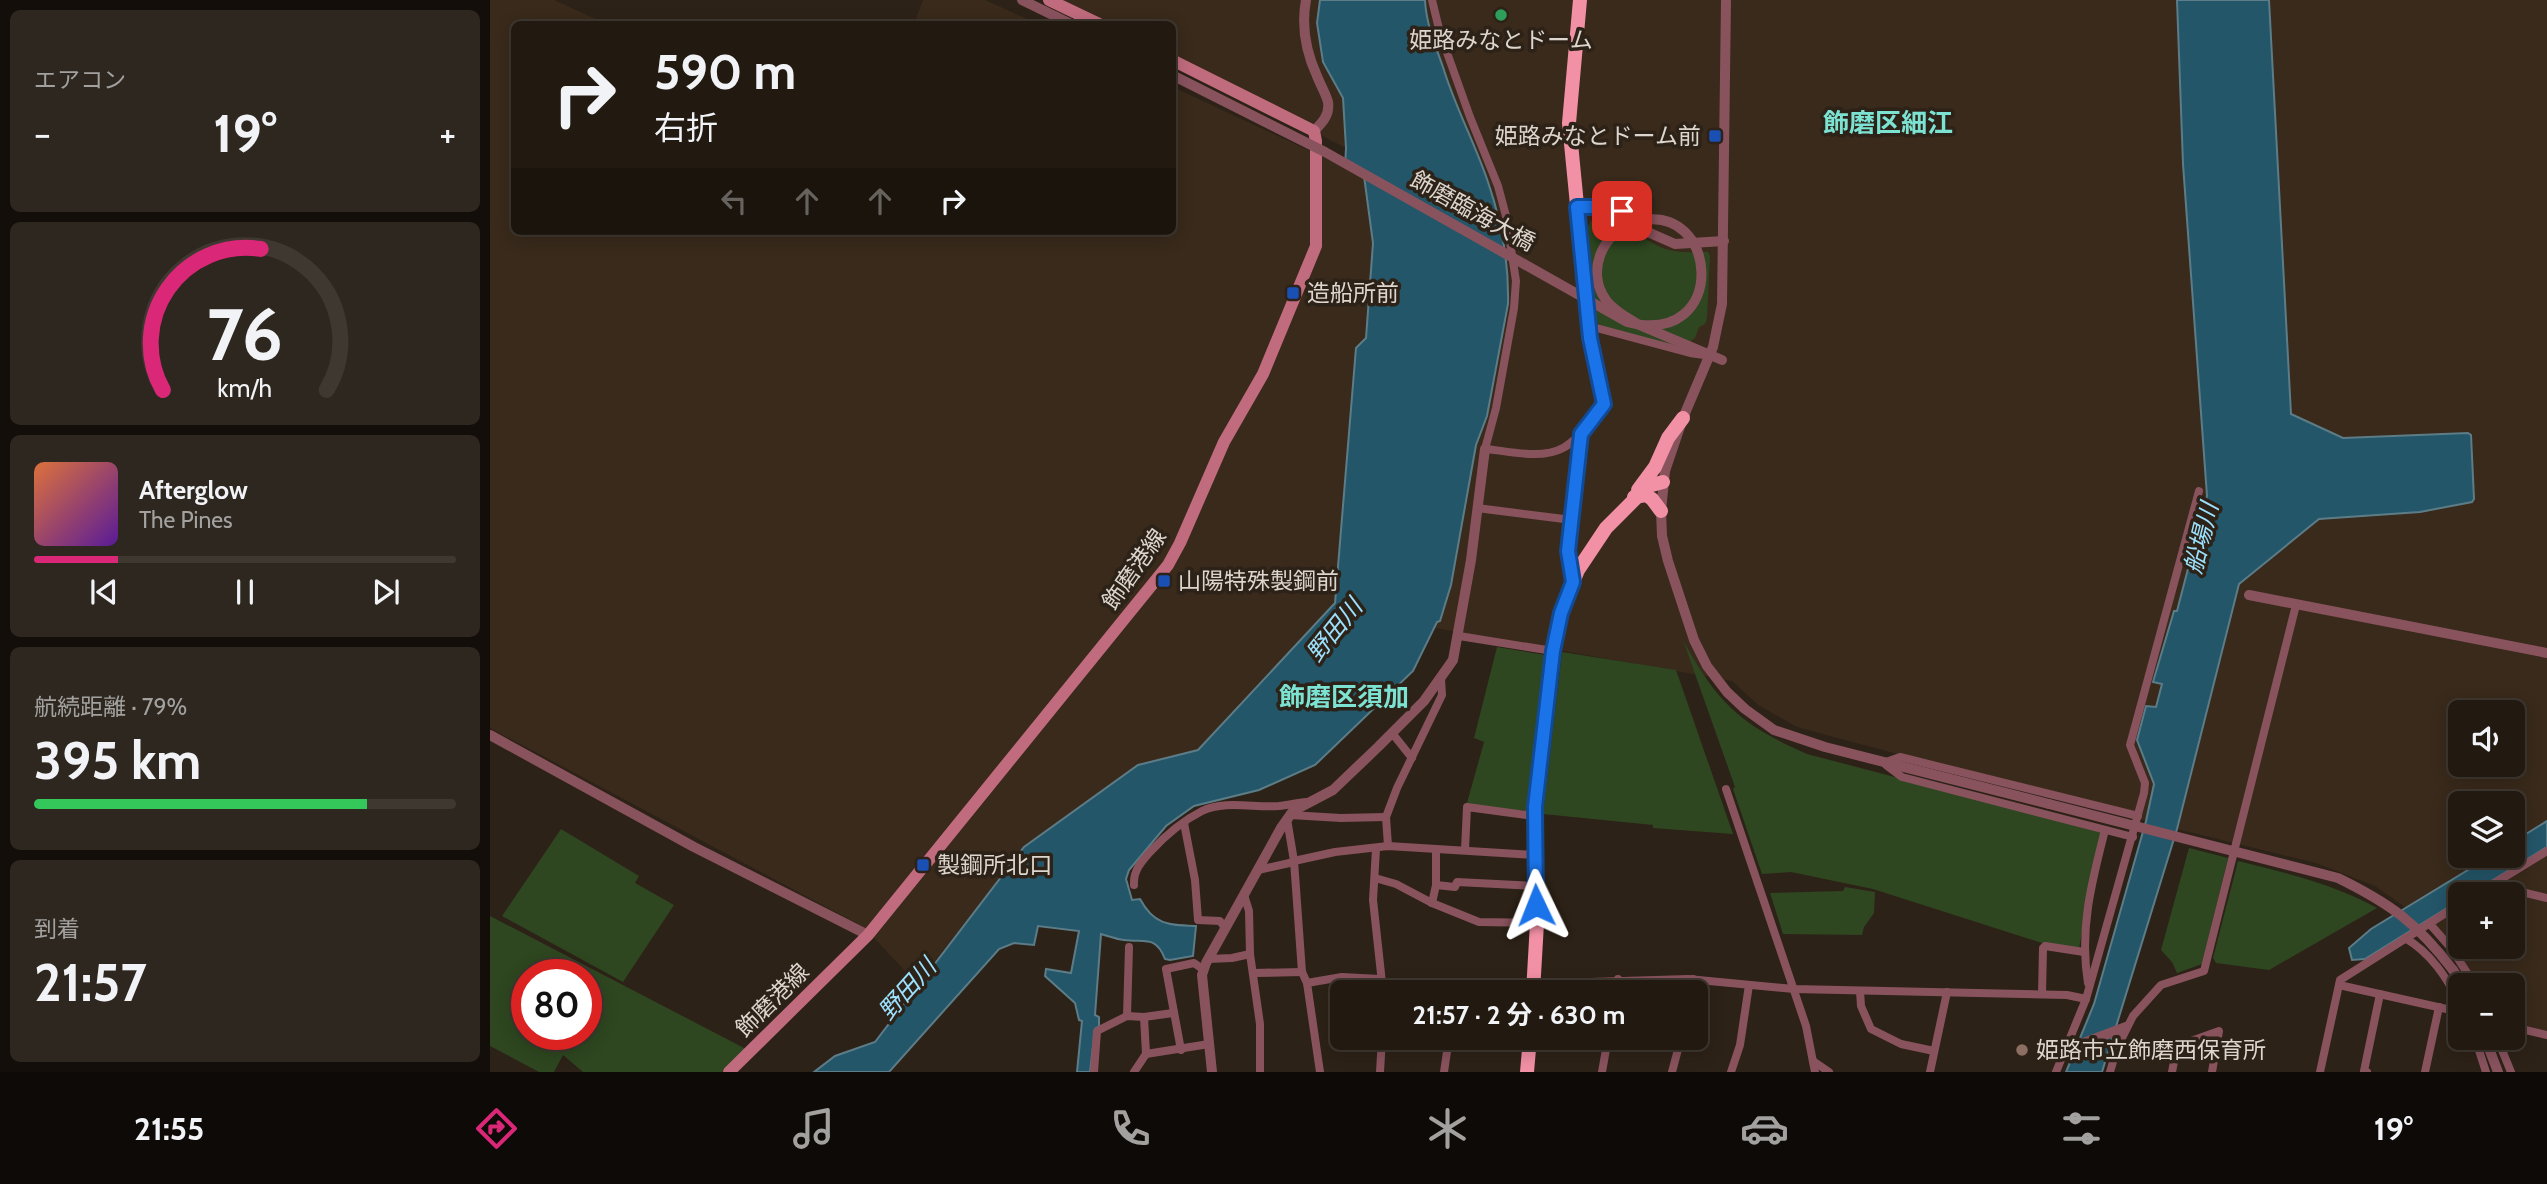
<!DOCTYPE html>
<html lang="ja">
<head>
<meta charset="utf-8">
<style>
	body { margin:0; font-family:Cabin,"Noto Sans JP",sans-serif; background:#2e271f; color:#f1f3f6; height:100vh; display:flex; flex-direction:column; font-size:26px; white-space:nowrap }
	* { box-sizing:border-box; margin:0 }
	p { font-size:23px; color:#a2a19f }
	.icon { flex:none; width:38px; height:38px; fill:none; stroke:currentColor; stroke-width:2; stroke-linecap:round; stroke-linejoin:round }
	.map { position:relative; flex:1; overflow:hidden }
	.side { display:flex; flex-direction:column; gap:10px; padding:10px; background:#130e09; width:490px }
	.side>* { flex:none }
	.guide { position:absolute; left:21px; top:21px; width:665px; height:214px; border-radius:10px; box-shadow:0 4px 18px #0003,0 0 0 2px #3f3831; background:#221a11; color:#f1f3f6; overflow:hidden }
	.fabs { position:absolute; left:1958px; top:700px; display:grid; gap:14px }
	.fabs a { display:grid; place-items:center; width:77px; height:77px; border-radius:10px; background:#221a11; box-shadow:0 4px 18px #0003,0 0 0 2px #3f3831; font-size:35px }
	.speed { position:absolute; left:21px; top:959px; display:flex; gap:14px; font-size:35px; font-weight:700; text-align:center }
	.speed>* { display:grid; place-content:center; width:91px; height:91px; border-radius:50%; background:#221a11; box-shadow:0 4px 18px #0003,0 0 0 2px #3f3831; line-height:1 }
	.speed .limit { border:10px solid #d22; background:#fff; color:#111 }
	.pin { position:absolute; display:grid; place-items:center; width:60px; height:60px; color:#fff; margin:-30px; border-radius:14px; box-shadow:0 4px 10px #0006 }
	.me { position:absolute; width:77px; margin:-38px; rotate:358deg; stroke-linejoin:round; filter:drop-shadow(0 0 5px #0008) }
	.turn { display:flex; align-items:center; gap:24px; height:147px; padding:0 28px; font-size:32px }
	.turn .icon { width:91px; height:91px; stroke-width:2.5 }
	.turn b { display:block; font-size:49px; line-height:60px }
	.lanes { display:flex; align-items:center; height:66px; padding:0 28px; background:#0003; justify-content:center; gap:35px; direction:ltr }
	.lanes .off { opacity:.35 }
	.big { font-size:52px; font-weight:700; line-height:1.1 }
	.side .tile { flex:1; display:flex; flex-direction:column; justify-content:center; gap:10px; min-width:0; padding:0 24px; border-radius:10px; background:#2e271f }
	.side .dial { align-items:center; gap:0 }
	.dial svg { height:182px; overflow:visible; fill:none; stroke:#3f3831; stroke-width:7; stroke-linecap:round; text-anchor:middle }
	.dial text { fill:#f1f3f6; stroke:none }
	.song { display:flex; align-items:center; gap:21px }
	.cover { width:84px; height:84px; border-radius:10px; background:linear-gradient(135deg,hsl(20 70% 55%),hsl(270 70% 35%)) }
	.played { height:7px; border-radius:4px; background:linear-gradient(90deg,#db2777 20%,#3f3831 20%) }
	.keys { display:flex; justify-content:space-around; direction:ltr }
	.heat { display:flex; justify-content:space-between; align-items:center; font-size:38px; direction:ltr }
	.charge { height:10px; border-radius:5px; background:linear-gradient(90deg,#34c759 79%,#3f3831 0) }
	.trip { position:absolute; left:840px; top:980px; width:378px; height:70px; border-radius:10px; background:#221a11; box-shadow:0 4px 18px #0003,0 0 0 2px #3f3831; font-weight:700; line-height:70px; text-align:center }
	.dock { display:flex; height:112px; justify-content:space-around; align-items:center; background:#0e0a07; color:#a2a19f }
	.dock .icon { width:49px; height:49px }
	.dock .on { color:#db2777 }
	.dock b { font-size:32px; color:#f1f3f6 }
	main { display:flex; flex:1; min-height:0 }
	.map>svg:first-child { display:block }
	.built { fill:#392a1b; fill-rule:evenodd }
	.green { fill:#2e4720; fill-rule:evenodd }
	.water { fill:#245669; stroke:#5c7c87; stroke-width:2 }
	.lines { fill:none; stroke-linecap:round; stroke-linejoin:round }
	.minor { stroke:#89535e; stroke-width:8 }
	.tertiary { stroke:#89535e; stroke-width:10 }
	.secondary { stroke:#c16b7e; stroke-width:12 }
	.trunk { stroke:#f290a6; stroke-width:14 }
	.tertiary-bridge { stroke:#89535e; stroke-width:10 }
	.route-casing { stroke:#114b97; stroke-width:18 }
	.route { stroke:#1a73e8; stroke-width:12 }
	.leisure-dot { fill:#2e9e5b; stroke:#2d2217; stroke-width:2.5 }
	.transit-dot { fill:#1a4fb4; stroke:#2d2217; stroke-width:2.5 }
	.education-dot { fill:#8d6e63; stroke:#2d2217; stroke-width:2.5 }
	.labels { text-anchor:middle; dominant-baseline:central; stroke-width:7; stroke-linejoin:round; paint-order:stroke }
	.poi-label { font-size:23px; fill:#ddd6ce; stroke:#2d2217; text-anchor:start }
	.street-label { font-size:23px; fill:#ddd6ce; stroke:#2d2217 }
	.water-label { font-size:24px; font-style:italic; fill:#9ce2ff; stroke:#2d2217 }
	.quarter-label { font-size:26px; font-weight:bold; fill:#7ce3d3; stroke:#2d2217 }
</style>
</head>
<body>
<main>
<section class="side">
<div class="tile"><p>エアコン</p>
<div class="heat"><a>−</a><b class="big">19°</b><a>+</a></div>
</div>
<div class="tile dial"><svg viewBox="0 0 100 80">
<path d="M14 69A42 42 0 1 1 86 69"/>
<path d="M14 69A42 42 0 0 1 57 7" stroke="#db2777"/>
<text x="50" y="56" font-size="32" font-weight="700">76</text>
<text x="50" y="72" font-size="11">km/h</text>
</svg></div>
<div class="tile">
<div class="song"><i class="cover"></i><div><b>Afterglow</b><p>The Pines</p></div></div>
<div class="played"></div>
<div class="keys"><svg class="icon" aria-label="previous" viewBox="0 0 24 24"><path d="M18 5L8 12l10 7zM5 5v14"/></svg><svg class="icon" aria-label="pause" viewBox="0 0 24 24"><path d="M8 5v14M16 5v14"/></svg><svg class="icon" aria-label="next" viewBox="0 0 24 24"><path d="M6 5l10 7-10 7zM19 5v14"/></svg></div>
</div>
<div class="tile"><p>航続距離 · 79%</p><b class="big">395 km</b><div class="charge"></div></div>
<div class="tile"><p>到着</p><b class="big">21:57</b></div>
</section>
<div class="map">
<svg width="2057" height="1072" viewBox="0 0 2057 1072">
	<rect width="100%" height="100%" fill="#2d2217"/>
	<g class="built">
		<path d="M0,0H64L117,24H24V231H682L683,87L874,176L883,243L876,339L866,348L845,603L708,750L648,765L534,847L427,984L374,927L0,728Z"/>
		<path d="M433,0H495L548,24H424Z"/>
		<path d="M560,0H830L827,24L833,62L853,98L856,148L683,61L682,24H609Z"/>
		<path d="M935,0H1687L1693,164L1717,496L1687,611H1684L1664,682L1672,684L1666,708L1647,740L1664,784L1656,821L1307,727L1268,705L1242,681L945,628L961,585L986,445L997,416L1014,326L1018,287L1007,212L998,181L955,75L936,16Z"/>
		<path d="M1779,0H2057V821L2023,842V803H1970V856H2001L1916,908L1885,886L1826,863L1687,829L1749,584L1829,519L1930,512L1978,433L1853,438L1801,414ZM1970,712H2023V765H1970Z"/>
		<path d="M2057,847V1031L2023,1022V985H1988L1981,971L1953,934L1936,921L1970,900V947H2023V894H1980Z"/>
	</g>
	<g class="green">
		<path d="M1110,215C1134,217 1147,236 1168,246C1184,254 1201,252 1218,252L1220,256L1217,318L1215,324L1209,327L1205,338L1190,348L1109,325L1102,313L1095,231L1101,221Z"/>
		<path d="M1193,640C1227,703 1251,725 1317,754L1611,831L1589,949L1555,944L1383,889L1301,872L1272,874L1243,789L1245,787Z"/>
		<path d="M1007,647L1055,655L1036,811L980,806L977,803L994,742L984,738Z"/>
		<path d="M1072,652L1186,670L1243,834L1163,828V825L1053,814Z"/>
		<path d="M71,829L149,876L145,883L184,905L133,982L12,916Z"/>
		<path d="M1699,848L1738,858L1712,964L1687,973L1682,962L1671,950Z"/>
		<path d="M1748,861C1796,873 1843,884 1887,908L1779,970L1726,963L1723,958Z"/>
		<path d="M1355,887L1385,892L1384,913L1374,927L1372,935L1293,934L1280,893L1353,891Z"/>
		<path d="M0,916L256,1049L232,1072H93L73,1055L64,1072H49L0,1046ZM37,975H96V1034H37Z"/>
	</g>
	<g class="water">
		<path d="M830,0H935C936,23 945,45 953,67C965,107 985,143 998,182C1011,220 1019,264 1018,304L997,416L986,445L961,585L950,621L947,622L923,671L825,765L769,790L704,806L676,826L639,870L636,879L642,900L650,899C664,925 678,925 706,926L703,956L680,960L675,959C666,935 655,943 634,940C626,939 618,936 611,934L605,1015L609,1017V1026L605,1029L600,1072H587L592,1021L589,1020L585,1003L555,976L556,969L581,973L589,931L548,926L544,945L524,943L509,949L399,1072H324L345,1056L385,1042L534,847L648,765L708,750L845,603L866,348L876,338L883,243L874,176L855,167L856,148L853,98L833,62L827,23Z"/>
		<path d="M1687,0H1779L1801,414L1853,438L1978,433L1981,435L1984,499L1982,502L1930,512L1829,519L1749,584L1687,829L1612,1072H1576L1604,1004L1656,821L1664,784L1647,740L1656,706L1666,707L1672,684L1663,682L1684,611H1687L1717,496L1693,164Z"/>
		<path d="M2057,821V847L1980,894H1970V900L1875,959L1862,960L1859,948L1881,929L2001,856H2023V842Z"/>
	</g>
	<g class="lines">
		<g class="minor">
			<path d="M942,0L950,33L980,117L1008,186L1016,216L1026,281L1024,308L1006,408L995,449C1019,451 1051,460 1073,448C1079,445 1085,439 1091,434"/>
			<path d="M1099,326L1200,353L1214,355"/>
			<path d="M987,508L1082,520"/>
			<path d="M969,636L1063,651"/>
			<path d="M902,733L922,758"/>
			<path d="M1396,762L1410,757L1648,816"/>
			<path d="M1396,765L1412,777L1643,837"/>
			<path d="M1236,789L1316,1026L1325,1072"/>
			<path d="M800,815L851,818L896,817"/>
			<path d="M797,819L804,861L812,972L817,983L830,1072"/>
			<path d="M694,823L705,880L708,920L730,921L735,928"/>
			<path d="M898,846L896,817L907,788L952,695L951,679"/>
			<path d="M886,849L883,900L893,992"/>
			<path d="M975,850L977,807L1044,816"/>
			<path d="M804,861L845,852L898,846L1045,855"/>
			<path d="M768,870L804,862"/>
			<path d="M885,878L906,884L942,903L989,922L1047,923"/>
			<path d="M2011,879L2015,888L2057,898"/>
			<path d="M644,885C643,871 651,862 660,852C674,837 694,820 712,811C735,800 764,808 789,806C798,805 807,803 816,802"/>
			<path d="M946,885L965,887L967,882L1046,886"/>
			<path d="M1987,894L2057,851"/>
			<path d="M754,895L759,911L760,954L770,1024V1072"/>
			<path d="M942,903L946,885V850"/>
			<path d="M1939,923L1961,948L1985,985"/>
			<path d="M1915,938C1941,953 1957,978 1970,1004"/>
			<path d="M718,959L742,958L760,954"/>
			<path d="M764,973L812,972"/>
			<path d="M817,983L852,977L890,979L894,984L969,986L1198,979L1304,989L1577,995L1596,999"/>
			<path d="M1598,983C1589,929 1602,881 1615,830"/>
			<path d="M1849,985L1970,1012"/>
			<path d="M1370,991L1371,1006L1381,1029L1411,1044L1444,1051"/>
			<path d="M1126,992L1128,979"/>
			<path d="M1201,992L1203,979"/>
			<path d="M1552,994L1553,948L1555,946L1594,952"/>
			<path d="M637,1016L639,947"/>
			<path d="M654,1017L656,1054"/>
			<path d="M2023,1027L2057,1035"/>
			<path d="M1985,1038L1996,1072"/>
			<path d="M2007,1038L2021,1072"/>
			<path d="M691,1050L676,969L704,963L714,970"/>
			<path d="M1323,1061L1339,1072"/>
			<path d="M604,1072L607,1031L637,1016L654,1017L683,1013"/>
			<path d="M644,1072L656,1054L719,1044"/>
			<path d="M890,1072L892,1038"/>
			<path d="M954,1072L959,1038"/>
			<path d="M1112,1072L1118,1038"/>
			<path d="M1182,1072L1191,1038"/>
			<path d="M1241,1072L1250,1045L1259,985"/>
			<path d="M1440,1072L1457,992"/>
			<path d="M1566,1072L1596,999L1654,793L1655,783L1640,745L1709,491"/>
			<path d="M1620,1072L1627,1048L1643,1016L1671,985L1714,971L1806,605"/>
			<path d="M1682,1072L1687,1046L1729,1031L1722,1072"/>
			<path d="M1830,1072L1850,980L1970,904"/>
			<path d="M1877,1072L1874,1071L1890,994"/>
			<path d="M1935,1072L1949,1007"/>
		</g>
		<g class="tertiary">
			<path d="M532,0L581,24"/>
			<path d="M816,0C811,27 816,52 827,76C830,84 836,94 838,102C840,115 832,123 824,131"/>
			<path d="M1236,0L1232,304L1223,347L1193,418L1175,471L1171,511L1172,536L1178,561L1204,640L1217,666L1237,692L1255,709L1284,730L1335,747L1559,804"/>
			<path d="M1087,207H1119L1132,211L1160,233L1185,244L1234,241"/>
			<path d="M1147,324L1232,360"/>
			<path d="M1759,595L2057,653"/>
			<path d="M0,735L204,847L378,935"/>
			<path d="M1963,970L1973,985"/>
			<path d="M1995,1038L2008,1072"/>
			<path d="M1575,1050L1636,1027"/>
			<path d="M722,1072L712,975L716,963L791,828L803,811L843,790L888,747L934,701L963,660L981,560L995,449"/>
		</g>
		<g class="secondary">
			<path d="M559,0L609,24"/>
			<path d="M239,1072L378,935L678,565L690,543L734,442L773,374L826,246V141L824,131L682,60"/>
		</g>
		<g class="trunk">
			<path d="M1148,490L1165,467L1178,438L1193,418"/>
			<path d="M1144,497L1156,495L1162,499L1171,511"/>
			<path d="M1083,582L1078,551L1091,434L1114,404L1100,338L1079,123L1090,0"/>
			<path d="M1043,992L1047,923L1045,807L1063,651L1071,613L1088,570L1116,528L1158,486L1173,482"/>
			<path d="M1037,1072L1040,1038"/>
		</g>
		<g class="tertiary-bridge">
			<path d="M682,75L835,152L1137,322C1240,349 1230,198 1145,222C1113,231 1095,272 1116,300C1123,310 1136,317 1146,323"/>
			<path d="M1559,804L1848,878C1901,904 1927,923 1963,970"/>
		</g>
	</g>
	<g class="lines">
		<g class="route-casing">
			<path id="route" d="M1046,905L1045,807L1063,651L1071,613L1083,582L1078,551L1091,434L1114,404L1100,338L1087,207H1119L1132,211"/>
		</g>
		<use href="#route" class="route"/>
	</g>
	<circle class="leisure-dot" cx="1011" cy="15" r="7"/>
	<g class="transit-dot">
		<rect x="1218" y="129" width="14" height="14" rx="3.5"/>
		<rect x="796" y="286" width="14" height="14" rx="3.5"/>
		<rect x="667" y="574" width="14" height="14" rx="3.5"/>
		<rect x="426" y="858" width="14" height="14" rx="3.5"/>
	</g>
	<circle class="education-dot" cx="1532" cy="1050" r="7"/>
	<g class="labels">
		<g class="poi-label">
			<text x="1011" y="40" text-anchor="middle">姫路みなとドーム</text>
			<text x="1211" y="136" text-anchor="end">姫路みなとドーム前</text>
			<text x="817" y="293">造船所前</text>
			<text x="688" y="581">山陽特殊製鋼前</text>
			<text x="447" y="865">製鋼所北口</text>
			<text x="1546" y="1050">姫路市立飾磨西保育所</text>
		</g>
		<g class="street-label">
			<text transform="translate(983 211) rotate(29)">飾磨臨海大橋</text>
			<text transform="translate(644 569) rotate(-55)">飾磨港線</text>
			<text transform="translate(282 1000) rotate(-45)">飾磨港線</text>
		</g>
		<g class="water-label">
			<text transform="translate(1711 538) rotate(-76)">船場川</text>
			<text transform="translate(844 630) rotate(-51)">野田川</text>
			<text transform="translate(417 989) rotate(-48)">野田川</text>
		</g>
		<g class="quarter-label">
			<text x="1398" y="123">飾磨区細江</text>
			<text x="854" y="697">飾磨区須加</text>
		</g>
	</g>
</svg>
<div class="fabs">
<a><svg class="icon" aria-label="sound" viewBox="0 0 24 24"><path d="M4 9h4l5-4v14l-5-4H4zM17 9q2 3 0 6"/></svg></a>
<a><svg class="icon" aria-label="layers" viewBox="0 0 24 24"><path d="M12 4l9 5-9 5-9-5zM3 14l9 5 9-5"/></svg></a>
<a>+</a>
<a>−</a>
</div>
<div class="speed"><div class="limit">80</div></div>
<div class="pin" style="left:1132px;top:211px;background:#d93025"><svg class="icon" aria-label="arrive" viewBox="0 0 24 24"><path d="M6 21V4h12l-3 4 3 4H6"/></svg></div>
<svg class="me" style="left:1046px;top:905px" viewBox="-20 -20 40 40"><path d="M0-17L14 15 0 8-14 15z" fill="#1a73e8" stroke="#fff" stroke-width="4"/></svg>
<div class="trip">21:57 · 2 分 · 630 m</div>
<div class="guide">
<div class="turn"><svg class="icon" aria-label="right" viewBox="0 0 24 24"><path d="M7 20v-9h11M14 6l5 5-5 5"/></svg><div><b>590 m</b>右折</div></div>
<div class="lanes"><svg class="icon off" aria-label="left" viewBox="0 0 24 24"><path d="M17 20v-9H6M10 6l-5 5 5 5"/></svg><svg class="icon off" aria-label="ahead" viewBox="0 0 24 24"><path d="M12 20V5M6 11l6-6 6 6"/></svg><svg class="icon off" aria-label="ahead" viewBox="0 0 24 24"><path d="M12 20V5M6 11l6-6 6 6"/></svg><svg class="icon" aria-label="right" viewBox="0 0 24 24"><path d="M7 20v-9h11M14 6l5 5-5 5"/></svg></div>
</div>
</div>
</main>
<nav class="dock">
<b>21:55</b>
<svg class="icon on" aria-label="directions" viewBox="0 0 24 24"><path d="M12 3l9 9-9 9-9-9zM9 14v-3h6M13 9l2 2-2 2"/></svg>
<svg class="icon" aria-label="music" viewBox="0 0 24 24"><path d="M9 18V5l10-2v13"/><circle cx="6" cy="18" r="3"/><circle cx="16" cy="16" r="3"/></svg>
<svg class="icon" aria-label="phone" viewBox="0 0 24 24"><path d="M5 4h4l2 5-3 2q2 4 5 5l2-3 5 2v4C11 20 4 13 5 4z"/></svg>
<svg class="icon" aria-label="climate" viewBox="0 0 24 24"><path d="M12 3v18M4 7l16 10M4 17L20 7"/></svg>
<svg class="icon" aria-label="car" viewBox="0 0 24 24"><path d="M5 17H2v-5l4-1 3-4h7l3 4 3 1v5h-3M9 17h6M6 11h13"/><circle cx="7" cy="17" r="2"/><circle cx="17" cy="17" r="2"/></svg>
<svg class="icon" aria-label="filters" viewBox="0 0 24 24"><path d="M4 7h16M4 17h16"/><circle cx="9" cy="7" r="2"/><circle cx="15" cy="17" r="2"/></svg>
<b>19°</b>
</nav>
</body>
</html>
